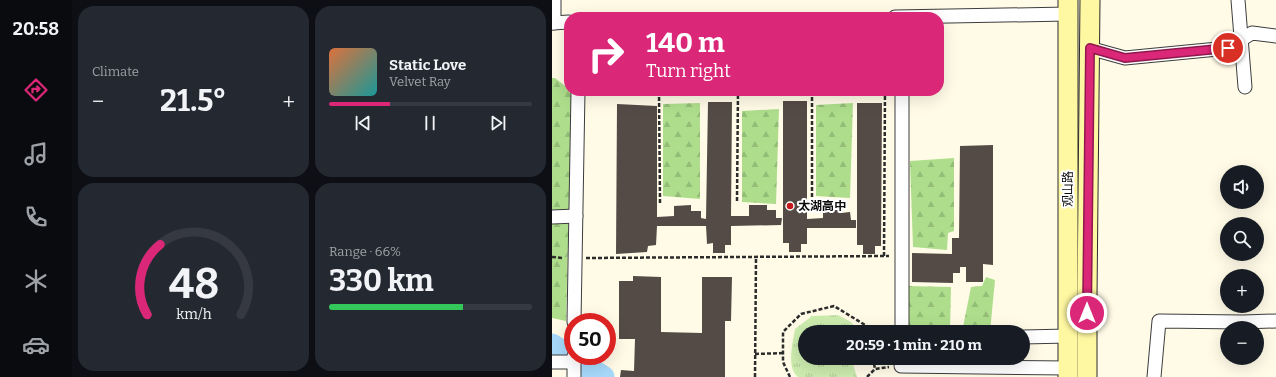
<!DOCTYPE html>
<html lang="en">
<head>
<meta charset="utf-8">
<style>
	body { margin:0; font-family:Bitter,"Noto Sans SC",serif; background:#242831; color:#f1f3f6; height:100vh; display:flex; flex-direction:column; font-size:15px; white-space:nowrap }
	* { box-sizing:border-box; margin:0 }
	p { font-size:13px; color:#9ea1a6 }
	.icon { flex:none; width:22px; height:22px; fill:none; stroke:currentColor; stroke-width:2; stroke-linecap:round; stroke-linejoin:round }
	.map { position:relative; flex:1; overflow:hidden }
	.drawer { display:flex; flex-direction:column; gap:6px; padding:6px; background:#0d0f14; width:480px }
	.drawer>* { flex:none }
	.guide { position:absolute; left:12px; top:12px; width:380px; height:84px; border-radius:16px; box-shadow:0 4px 16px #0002; background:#db2777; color:#fff; overflow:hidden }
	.tools { position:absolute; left:668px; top:165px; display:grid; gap:8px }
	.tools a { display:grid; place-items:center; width:44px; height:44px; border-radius:50%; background:#171b24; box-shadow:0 4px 16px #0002; font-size:20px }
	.speed { position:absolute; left:12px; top:313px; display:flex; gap:8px; font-size:20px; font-weight:700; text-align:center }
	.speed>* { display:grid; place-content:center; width:52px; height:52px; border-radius:50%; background:#171b24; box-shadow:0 4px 16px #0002; line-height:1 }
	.speed .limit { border:6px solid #d22; background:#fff; color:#111 }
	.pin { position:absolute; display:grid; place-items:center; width:34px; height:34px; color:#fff; margin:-17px; border:2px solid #fff; border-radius:50%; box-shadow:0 1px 4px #0007 }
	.me { position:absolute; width:44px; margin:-22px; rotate:0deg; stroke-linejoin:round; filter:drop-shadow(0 0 3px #0008) }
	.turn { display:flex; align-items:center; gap:14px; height:84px; padding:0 16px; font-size:18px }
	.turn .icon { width:52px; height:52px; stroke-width:2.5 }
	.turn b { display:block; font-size:28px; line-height:34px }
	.big { font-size:30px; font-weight:700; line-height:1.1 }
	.drawer .widget { flex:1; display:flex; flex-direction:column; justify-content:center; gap:6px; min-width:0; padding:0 14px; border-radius:16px; background:#242831 }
	.drawer .dial { align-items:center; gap:0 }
	.dial svg { height:104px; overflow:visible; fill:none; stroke:#363941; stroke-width:7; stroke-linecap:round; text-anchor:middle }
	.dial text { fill:#f1f3f6; stroke:none }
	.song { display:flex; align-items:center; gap:12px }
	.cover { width:48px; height:48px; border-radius:6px; background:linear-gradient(135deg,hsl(20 70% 55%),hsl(180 70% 35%)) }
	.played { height:4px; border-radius:2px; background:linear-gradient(90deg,#db2777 30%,#363941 30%) }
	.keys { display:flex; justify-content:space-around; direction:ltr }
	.heat { display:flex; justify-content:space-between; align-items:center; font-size:22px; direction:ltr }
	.charge { height:6px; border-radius:3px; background:linear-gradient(90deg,#34c759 66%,#363941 0) }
	.drawer .tiles { flex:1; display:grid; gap:6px; grid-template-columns:repeat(2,1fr) }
	.trip { position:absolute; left:246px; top:325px; width:232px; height:40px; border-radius:20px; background:#171b24; box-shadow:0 4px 16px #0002; font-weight:700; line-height:40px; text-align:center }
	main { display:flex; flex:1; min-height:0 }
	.tab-bar { display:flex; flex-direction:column; width:72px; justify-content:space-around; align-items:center; background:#090b0e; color:#9ea1a6 }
	.tab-bar .icon { width:28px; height:28px }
	.tab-bar .selected { color:#db2777 }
	.tab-bar b { font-size:18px; color:#f1f3f6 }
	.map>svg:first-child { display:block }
	.grass { fill:url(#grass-tufts) }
	.forest { fill:url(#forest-firs) }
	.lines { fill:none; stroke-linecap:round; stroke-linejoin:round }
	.river { stroke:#a7d9fb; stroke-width:23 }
	.building { fill:#544b46 }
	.minor-casing { stroke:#3d3d3d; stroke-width:15 }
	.secondary-casing { stroke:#2c2c2c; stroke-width:21 }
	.path { stroke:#2c2c2c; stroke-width:2.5; stroke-dasharray:4 2; stroke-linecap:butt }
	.minor { stroke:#fff; stroke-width:13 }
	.secondary { stroke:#fff8a2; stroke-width:19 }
	.route-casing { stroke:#8e194d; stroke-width:10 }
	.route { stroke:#db2777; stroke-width:7 }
	.poi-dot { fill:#c4181b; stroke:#fff; stroke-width:1.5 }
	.labels { text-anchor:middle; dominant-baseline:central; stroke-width:4; stroke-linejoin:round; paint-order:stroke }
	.street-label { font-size:12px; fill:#0a0a0a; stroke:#fff }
	.poi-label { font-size:12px; font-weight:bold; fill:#0a0a0a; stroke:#fff; text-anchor:start }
</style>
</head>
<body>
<main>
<nav class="tab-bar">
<b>20:58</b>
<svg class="icon selected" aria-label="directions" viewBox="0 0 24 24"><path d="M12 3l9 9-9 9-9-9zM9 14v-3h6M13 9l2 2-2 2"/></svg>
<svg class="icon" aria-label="music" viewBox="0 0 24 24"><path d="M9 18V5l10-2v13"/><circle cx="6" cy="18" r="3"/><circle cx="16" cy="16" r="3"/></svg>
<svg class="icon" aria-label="phone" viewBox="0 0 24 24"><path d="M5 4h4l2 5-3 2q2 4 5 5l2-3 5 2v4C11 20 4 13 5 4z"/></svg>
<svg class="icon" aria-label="climate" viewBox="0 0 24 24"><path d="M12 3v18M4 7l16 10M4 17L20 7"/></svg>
<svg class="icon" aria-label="car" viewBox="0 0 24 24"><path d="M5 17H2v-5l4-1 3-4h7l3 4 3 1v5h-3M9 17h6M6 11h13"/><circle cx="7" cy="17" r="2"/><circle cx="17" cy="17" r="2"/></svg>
</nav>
<section class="drawer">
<div class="tiles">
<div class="widget"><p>Climate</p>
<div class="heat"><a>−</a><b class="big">21.5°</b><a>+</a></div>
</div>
<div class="widget">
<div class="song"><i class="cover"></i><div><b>Static Love</b><p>Velvet Ray</p></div></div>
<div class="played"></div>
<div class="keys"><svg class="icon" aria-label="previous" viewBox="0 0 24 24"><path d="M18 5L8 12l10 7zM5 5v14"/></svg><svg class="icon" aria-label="pause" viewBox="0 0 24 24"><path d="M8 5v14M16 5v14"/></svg><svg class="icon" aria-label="next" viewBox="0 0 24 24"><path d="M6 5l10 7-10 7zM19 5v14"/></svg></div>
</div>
<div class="widget dial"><svg viewBox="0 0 100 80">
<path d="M14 69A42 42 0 1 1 86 69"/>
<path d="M14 69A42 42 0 0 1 24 15" stroke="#db2777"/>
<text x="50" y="56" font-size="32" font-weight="700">48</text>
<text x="50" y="72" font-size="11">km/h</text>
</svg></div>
<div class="widget"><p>Range · 66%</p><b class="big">330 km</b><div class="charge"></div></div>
</div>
</section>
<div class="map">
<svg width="724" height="377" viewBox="0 0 724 377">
	<defs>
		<pattern id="grass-tufts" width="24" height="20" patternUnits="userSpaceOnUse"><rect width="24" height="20" fill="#ccecae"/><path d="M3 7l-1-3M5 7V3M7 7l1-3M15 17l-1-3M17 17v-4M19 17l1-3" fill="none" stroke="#aec994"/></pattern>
		<pattern id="forest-firs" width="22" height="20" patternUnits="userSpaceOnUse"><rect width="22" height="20" fill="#aede8c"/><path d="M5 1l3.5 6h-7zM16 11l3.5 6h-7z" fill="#94bd77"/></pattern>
	</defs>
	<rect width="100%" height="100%" fill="#fffbe7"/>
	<path class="grass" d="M286,315L299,322L308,332H253V358H299L305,377H246C234,368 241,342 243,329L260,316Z"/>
	<g class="forest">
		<path d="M0,78H3L17,89V91H20L14,321L0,318Z"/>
		<path d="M148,103V199L111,196V104Z"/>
		<path d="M301,103L298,198L264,196V105Z"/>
		<path d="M227,109L224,204L190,202V111Z"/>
		<path d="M402,158V231L396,233L395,250L361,247L358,161Z"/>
		<path d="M434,277L443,280L438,332H410L419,287L430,286Z"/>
		<path d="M355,286L399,287L398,332H354Z"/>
	</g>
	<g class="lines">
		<g class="river">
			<path d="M0,345L12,353"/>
			<path d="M32,365L51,377"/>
		</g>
	</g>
	<g class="building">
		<path d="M231,101H255V219L271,218V207H289V213L298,212L299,220H304V228H255V244H249V252H237V243H231Z"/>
		<path d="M156,102H180L179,216H197V205H215V210H224V218H230L229,225L179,226V245H173V253H161V243L155,244L154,226H105L104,245L96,246L95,252L64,254L65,104L105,106V217L122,216V206L139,205V211H149V218L154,219Z"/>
		<path d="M305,103H330L329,246H323V254H311V245H305Z"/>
		<path d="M441,145V265L431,264V282H414V267H408V273H401V283L360,282V253L400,254V238H407L408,146Z"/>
		<path d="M81,276L109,277V332L150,333V277H180L179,321H173V377H68L69,370L82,371L83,339H67V281H81Z"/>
	</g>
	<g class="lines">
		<g class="minor-casing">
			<g id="minor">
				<path d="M2,0V23"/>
				<path d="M686,0L693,87"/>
				<path d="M343,17L516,14"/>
				<path d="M0,23L17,22"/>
				<path d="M537,48L573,58L676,48L700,33L724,36"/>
				<path d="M0,217L24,216"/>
				<path d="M22,322L26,91"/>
				<path d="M350,332V91"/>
				<path d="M471,337L516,336"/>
				<path d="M22,356V377"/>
				<path d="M0,362H22"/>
				<path d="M349,366L516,368"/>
				<path d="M602,377L607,321L691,322L724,321"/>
			</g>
		</g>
		<g class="secondary-casing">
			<g id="secondary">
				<path d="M516,377V0"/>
				<path d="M535,377V297L538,0"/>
			</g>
		</g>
		<g class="path">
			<path d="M107,91L108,204"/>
			<path d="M260,91V202"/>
			<path d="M185,201L186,91"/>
			<path d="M332,256L333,91"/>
			<path d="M0,257L11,258"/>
			<path d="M34,258L337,256"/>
			<path d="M203,354L232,353"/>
			<path d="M321,358L323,369"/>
			<path d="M203,377L204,257"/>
			<path d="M238,377L231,362V332L249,314L282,306L318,328L332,332"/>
			<path d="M315,377L323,369L337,367"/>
		</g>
		<use href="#minor" class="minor"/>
		<use href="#secondary" class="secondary"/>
	</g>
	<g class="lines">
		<g class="route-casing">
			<path id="route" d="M535,313L538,48L573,58L676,48"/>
		</g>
		<use href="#route" class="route"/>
	</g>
	<circle class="poi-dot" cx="238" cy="206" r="4"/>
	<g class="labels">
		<g class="street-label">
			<text transform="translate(516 189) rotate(-90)">观山路</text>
		</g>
		<g class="poi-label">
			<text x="246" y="206">太湖高中</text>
		</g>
	</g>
</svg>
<div class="tools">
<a><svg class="icon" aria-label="sound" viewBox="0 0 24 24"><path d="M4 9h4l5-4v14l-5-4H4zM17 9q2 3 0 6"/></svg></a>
<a><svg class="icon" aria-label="search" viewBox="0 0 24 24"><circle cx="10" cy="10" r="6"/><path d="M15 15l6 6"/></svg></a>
<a>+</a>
<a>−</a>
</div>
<div class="speed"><div class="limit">50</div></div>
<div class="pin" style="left:676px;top:48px;background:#d93025"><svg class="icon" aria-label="arrive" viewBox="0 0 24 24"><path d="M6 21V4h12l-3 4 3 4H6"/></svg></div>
<svg class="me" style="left:535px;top:313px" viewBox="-20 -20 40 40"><circle r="17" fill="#db2777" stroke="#fff" stroke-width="3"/><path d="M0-11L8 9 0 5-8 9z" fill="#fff"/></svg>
<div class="trip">20:59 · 1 min · 210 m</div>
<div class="guide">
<div class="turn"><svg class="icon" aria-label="right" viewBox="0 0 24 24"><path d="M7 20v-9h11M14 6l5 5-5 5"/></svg><div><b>140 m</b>Turn right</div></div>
</div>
</div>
</main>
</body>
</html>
